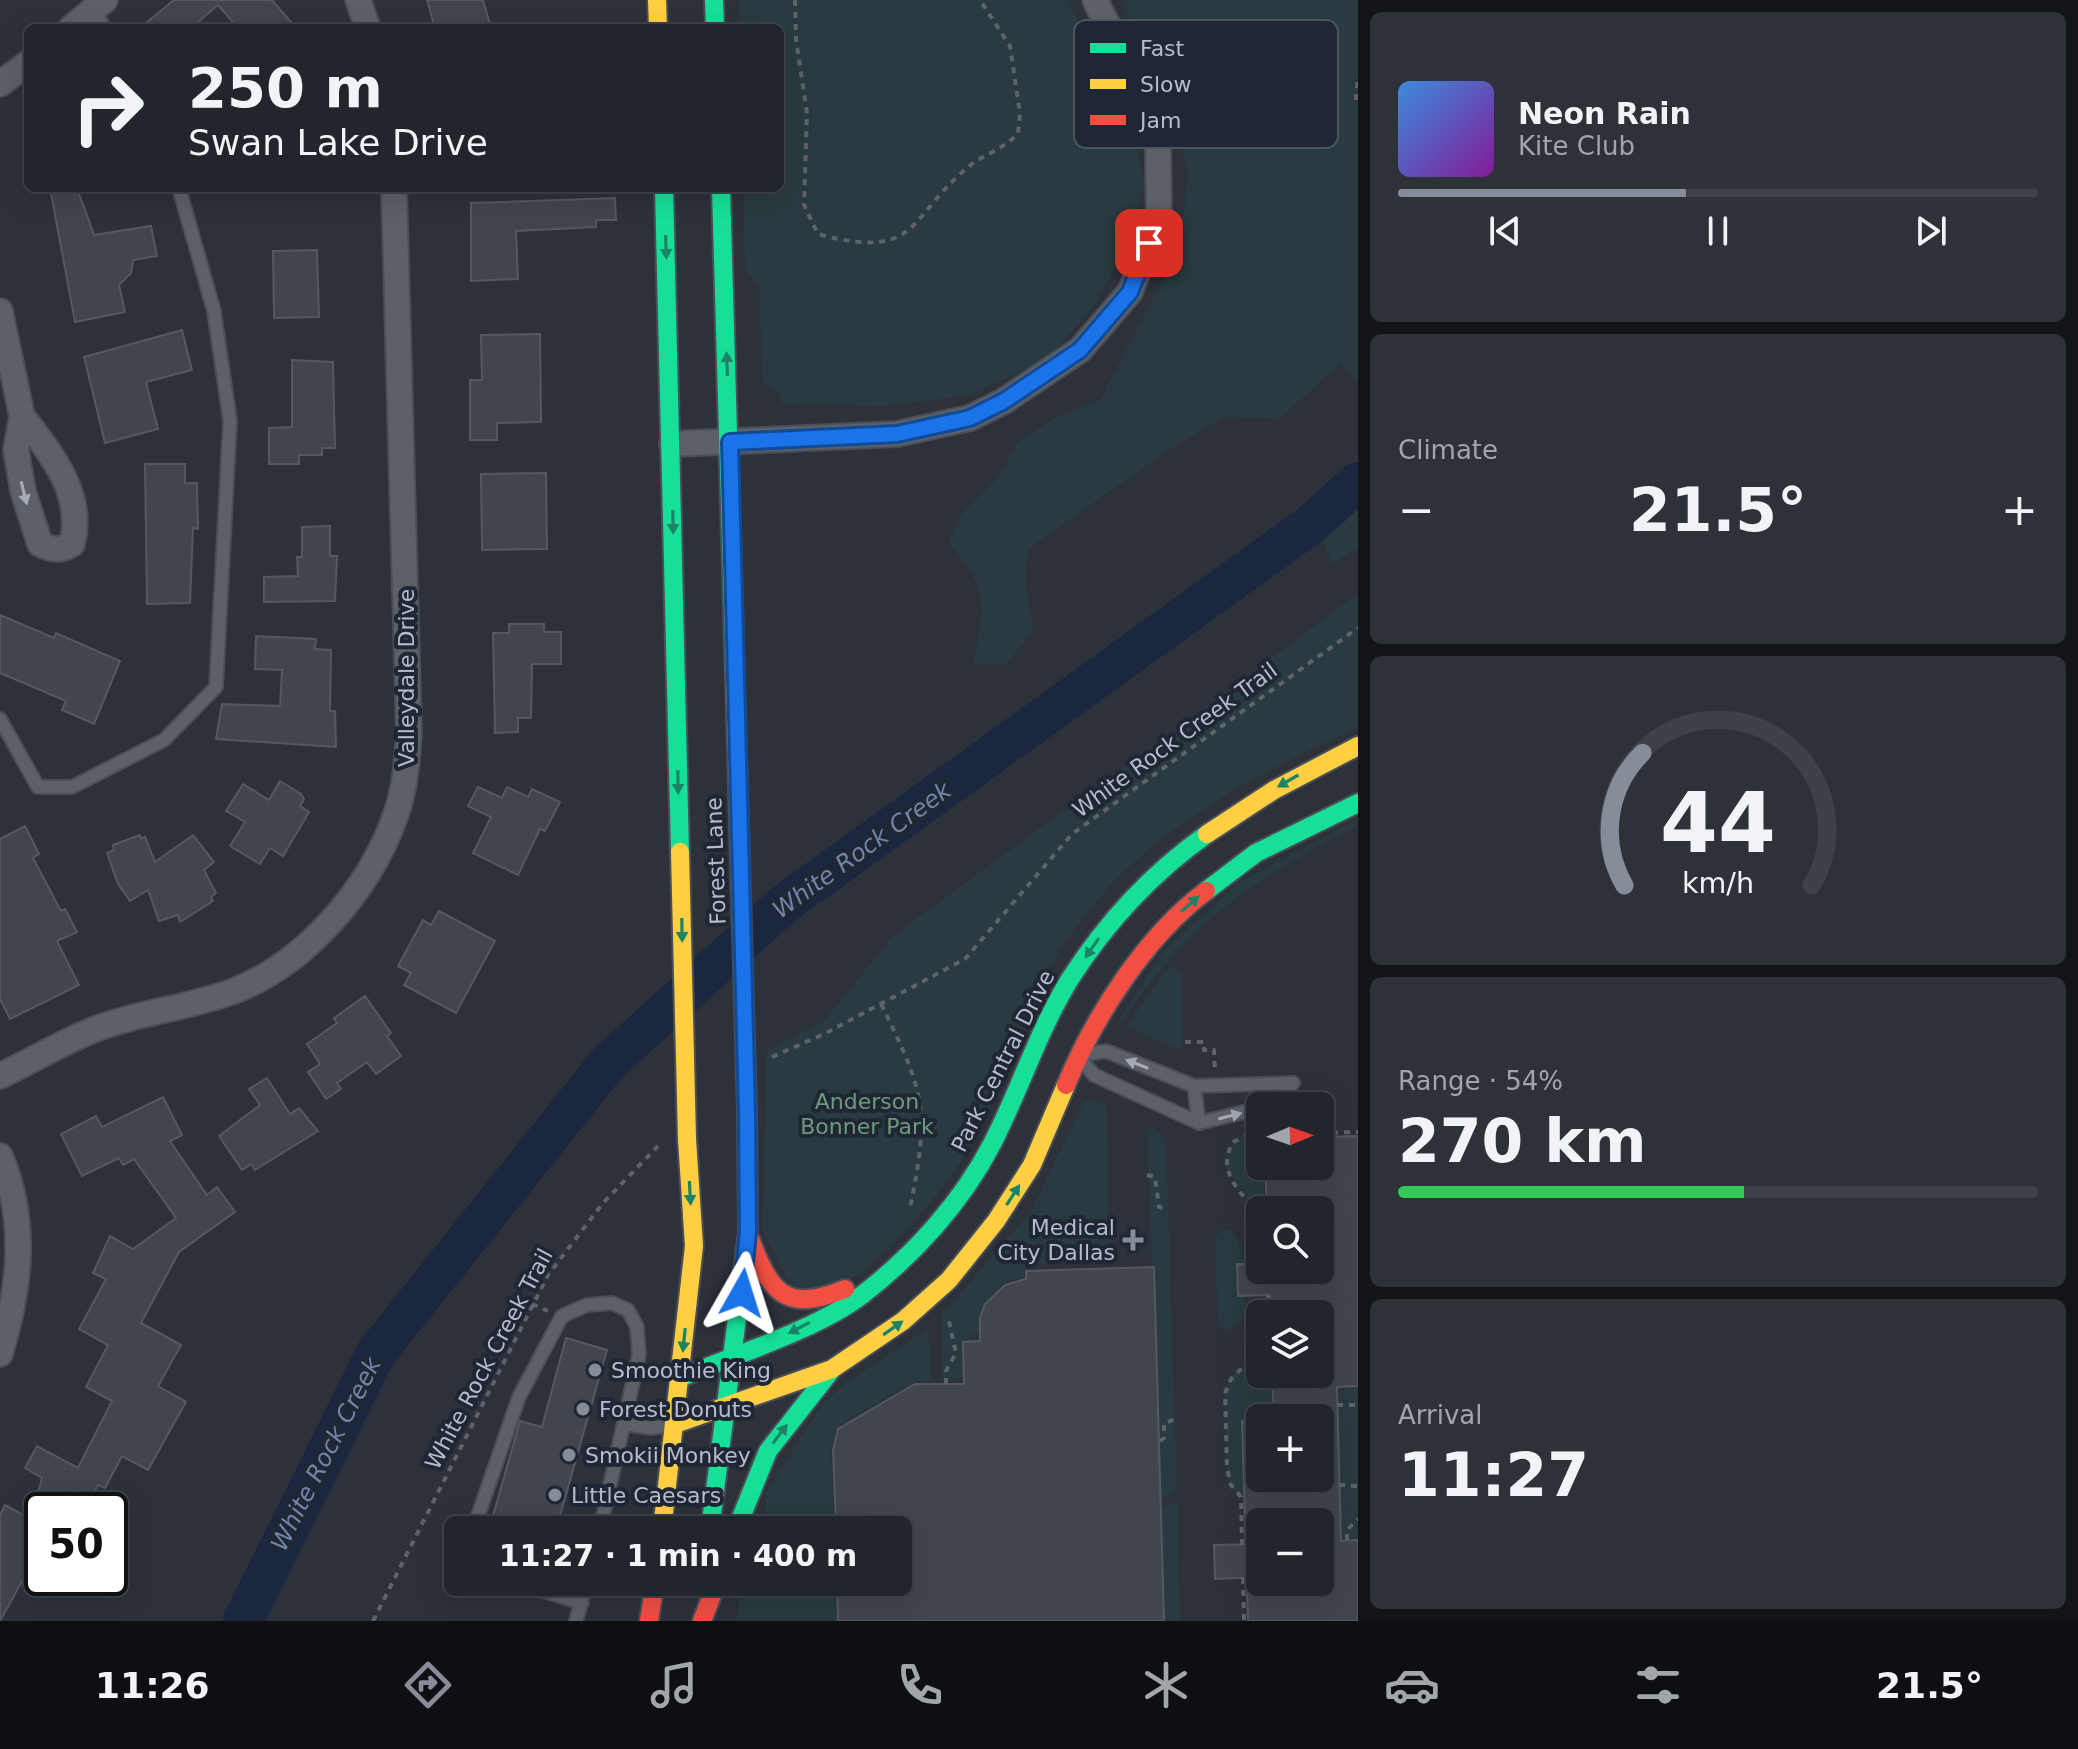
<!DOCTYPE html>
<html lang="en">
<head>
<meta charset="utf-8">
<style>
	body { margin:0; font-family:"DejaVu Sans",sans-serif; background:#2d3138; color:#f1f3f6; height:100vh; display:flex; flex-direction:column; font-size:30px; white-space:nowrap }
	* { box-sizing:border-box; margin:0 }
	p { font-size:26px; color:#a2a5a9 }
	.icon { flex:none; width:44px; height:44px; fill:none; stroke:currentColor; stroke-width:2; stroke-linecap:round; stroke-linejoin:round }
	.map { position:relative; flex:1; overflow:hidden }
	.details { display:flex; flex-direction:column; gap:12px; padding:12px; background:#121418; width:720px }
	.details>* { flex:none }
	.top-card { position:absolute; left:24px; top:24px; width:760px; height:168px; border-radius:12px; box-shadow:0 8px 32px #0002,0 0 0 2px #3e4248; background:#21252c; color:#f1f3f6; overflow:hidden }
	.needle { width:52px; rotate:88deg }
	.fabs { position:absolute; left:1246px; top:1092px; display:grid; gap:16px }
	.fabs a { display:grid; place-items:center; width:88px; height:88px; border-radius:12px; background:#21252c; box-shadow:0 8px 32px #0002,0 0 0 2px #3e4248; font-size:40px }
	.speed { position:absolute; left:24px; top:1492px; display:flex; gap:16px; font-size:40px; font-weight:700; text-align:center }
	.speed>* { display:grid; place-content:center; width:104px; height:104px; border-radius:50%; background:#21252c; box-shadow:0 8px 32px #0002,0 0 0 2px #3e4248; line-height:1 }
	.speed .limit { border:4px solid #111; border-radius:12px; background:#fff; color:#111 }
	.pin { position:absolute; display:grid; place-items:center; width:68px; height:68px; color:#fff; margin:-34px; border-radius:16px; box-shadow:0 4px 12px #0006 }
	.me { position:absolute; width:88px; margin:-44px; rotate:6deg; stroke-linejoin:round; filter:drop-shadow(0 0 6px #0008) }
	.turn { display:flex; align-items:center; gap:28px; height:168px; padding:0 32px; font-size:36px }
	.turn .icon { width:104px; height:104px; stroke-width:2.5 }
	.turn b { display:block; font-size:56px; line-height:68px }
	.big { font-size:60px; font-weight:700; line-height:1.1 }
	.details .card { flex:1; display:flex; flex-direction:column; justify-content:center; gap:12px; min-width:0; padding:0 28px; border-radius:12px; background:#2d3138 }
	.details .dial { align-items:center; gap:0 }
	.dial svg { height:208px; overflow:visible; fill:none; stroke:#3e4248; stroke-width:7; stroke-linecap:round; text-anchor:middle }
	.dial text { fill:#f1f3f6; stroke:none }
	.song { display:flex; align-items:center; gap:24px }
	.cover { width:96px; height:96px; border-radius:12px; background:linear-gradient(135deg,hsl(210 70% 55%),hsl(290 70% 35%)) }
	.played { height:8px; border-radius:4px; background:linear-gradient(90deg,#868c98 45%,#3e4248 45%) }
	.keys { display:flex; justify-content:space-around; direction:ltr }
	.heat { display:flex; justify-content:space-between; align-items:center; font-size:44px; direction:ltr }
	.charge { height:12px; border-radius:6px; background:linear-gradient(90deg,#34c759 54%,#3e4248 0) }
	.trip { position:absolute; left:444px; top:1516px; width:468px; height:80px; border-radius:12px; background:#21252c; box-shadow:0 8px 32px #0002,0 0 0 2px #3e4248; font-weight:700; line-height:80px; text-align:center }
	.tabs { display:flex; height:128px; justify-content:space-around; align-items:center; background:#0d0f12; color:#a2a5a9 }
	.tabs .icon { width:56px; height:56px }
	.tabs .active { color:#868c98 }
	.tabs b { font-size:36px; color:#f1f3f6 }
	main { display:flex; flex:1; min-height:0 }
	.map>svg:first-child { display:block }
	.green { fill:#293b40 }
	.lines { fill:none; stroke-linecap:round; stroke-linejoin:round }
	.river { stroke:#1b273e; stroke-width:40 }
	.building { fill:#41454e; stroke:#545961; stroke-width:2 }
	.lane-casing { stroke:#4a4e57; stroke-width:16 }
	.street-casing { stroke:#4a4e57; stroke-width:28 }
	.fast-casing { stroke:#4a4e57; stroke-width:22 }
	.slow-casing { stroke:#4a4e57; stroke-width:22 }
	.jam-casing { stroke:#4a4e57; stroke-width:22 }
	.path { stroke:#5e6369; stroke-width:4; stroke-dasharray:6 6; stroke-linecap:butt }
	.lane { stroke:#5c6067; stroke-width:12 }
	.street { stroke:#5c6067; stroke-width:24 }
	.fast { stroke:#16e098; stroke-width:18 }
	.slow { stroke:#ffcf43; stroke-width:18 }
	.jam { stroke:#f24e42; stroke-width:18 }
	.slow-bridge-casing { stroke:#4a4e57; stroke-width:22; stroke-linecap:butt }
	.slow-bridge { stroke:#ffcf43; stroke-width:18 }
	.oneway { fill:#1a8466 }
	.oneway2 { fill:#a4aab6 }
	.route-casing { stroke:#114b97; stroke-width:20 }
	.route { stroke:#1a73e8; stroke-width:14 }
	.poi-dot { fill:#868c98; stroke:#1f2735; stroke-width:3 }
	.labels { text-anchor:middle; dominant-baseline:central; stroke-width:8; stroke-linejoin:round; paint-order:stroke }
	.street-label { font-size:22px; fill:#b6bdca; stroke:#1f2735 }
	.park-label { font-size:22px; fill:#6e9a7b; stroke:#1f2735 }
	.poi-label { font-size:22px; fill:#b6bdca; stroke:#1f2735; text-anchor:start }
	.water-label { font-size:24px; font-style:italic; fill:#7185a8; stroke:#1f2735 }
	.key { fill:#1f2735; stroke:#4c5462; stroke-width:2 }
	.key-label { font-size:22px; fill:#b6bdca }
</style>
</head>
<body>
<main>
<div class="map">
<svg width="1358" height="1621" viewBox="0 0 1358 1621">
	<rect width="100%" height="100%" fill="#2c313a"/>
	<g class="green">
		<path d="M739,0H1067L1127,113L1145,183L1123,255L1091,310L1047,359L967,396L885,406L782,404L779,393L763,384L759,287L745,268L743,188H780V28H739Z"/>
		<path d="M1121,0H1358V382L1340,364L1279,419L1224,417L1170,449L1029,548L1025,577L1033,631L1006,664H973C984,605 990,592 949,543L960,516L998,478L1019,441L1055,418L1100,400L1174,258L1183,219L1188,174L1176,113Z"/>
		<path d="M1358,510V548L1332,564L1323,540Z"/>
		<path d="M1358,594V727C1266,771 1170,817 1101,896C1066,936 1036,986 1017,1035C1008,1058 1001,1081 992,1104C969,1157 928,1212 885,1250C876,1259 865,1273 853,1277C835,1285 813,1287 794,1292L762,1229L767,1051L824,1021L893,936Z"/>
		<path d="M1358,819V826C1251,880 1187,924 1120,1025V1017L1164,951L1238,883Z"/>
		<path d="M1170,965L1182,974L1183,1045L1177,1049L1126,1026Z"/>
		<path d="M1090,1100L1104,1104L1107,1110L1109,1263L1025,1264L1024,1277C993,1281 981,1305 982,1333L970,1334L971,1379L942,1380V1315L1031,1211L1083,1103Z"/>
		<path d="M1152,1126L1166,1140L1177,1491L1161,1499L1147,1132Z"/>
		<path d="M1260,1129L1265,1210H1260V1218L1224,1164L1233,1142Z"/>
		<path d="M1229,1230C1247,1240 1248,1302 1241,1321L1229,1330L1220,1328L1218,1322L1215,1238L1220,1231Z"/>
		<path d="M928,1328L931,1381L916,1382L847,1419L837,1429L831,1451L834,1530H756L766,1514V1492L821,1406L843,1385Z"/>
		<path d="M1260,1349V1374H1271L1273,1418L1241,1421L1244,1500L1228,1480L1224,1394L1230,1379Z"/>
		<path d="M1358,1387V1539H1342L1338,1388Z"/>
		<path d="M1177,1501L1180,1621H1164L1162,1508Z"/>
		<path d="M743,1582H836L837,1621H736Z"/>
	</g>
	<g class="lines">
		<path class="river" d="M243,1621L376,1353L608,1063L784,904L1310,525L1358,482"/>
	</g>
	<g class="building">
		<path d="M174,0H272L296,28H238L218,5L191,28H140Z"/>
		<path d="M427,0H483L491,28H435Z"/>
		<path d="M50,188H77L94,235L151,226L157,256L133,260L131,273L119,285L125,312L75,322Z"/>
		<path d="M615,198L616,220H596V227L516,231L518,279L471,281V203Z"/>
		<path d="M317,250L319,317L274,318L273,251Z"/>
		<path d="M182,330L192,370L146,382L158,429L105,443L84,357Z"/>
		<path d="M540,334L541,422L497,423V440H470V380H482L481,335Z"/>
		<path d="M292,360L333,362L335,448H322V455H299V464H269V428L292,427Z"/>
		<path d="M145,464H185V483H197L198,529L193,528L190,603L147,604Z"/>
		<path d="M546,473L547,549L482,550L481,474Z"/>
		<path d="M330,526V556H337L335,601L264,602V577L298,576L297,557H302V527Z"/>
		<path d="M0,615L54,638L56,633L120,661L94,724L62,710L66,701L0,673Z"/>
		<path d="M509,624H544V632H561V664H532L531,718H518V732L495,733L493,633H509Z"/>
		<path d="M256,636L316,639L315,649L331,650L330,711H335L336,747L216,739L222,704L280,706L282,670L255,669Z"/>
		<path d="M280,781L301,794L304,799L300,806L309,812L283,856L270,848L260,864L230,846L245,822L226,811L243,784L269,800Z"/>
		<path d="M478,787L502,798L507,787L528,797L532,789L560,802L545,831L540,829L518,875L473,853L491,817L468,806Z"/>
		<path d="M25,826L39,854L33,858L61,911L65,909L77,932L57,941L79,985L10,1019L0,999V839Z"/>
		<path d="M140,835L141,839L145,837L155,862L193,835L214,862L204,870L216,893L211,897L213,901L180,922L178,915L159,921L148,890L130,901L118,884L107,853L114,850L113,845Z"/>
		<path d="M439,911L495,941L456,1013L404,985L411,973L398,966L423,920L431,925Z"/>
		<path d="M365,996L391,1033L387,1036L401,1056L376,1074L367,1062L337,1083L341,1089L326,1099L308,1072L320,1064L307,1044L337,1023L334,1018Z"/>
		<path d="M267,1078L290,1114L299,1108L318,1131L255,1170L251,1164L242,1170L219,1136L260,1105L249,1089Z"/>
		<path d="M163,1097L182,1135L170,1141L207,1195L217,1187L235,1212L179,1252L141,1323L181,1345L158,1386L186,1402L148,1470L122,1456L105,1488L98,1485L85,1510H33L42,1478L25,1468L37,1446L78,1468L112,1401L86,1387L108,1345L79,1329L106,1279L93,1273L110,1236L133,1249L176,1218L134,1159L123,1165L119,1158L82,1176L61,1134L96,1116L102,1127Z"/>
		<path d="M1358,1136V1386L1337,1387L1341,1541L1358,1540V1621H1248L1247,1582H1320V1522H1245L1242,1421L1260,1420V1478H1320V1418H1274L1272,1374H1320V1314H1270V1295L1238,1296L1237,1264H1260V1270H1320V1210H1267L1265,1166H1320V1137Z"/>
		<path d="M1154,1267L1164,1621H838L837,1582H898V1530H836L833,1450L838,1429L915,1384H964L963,1342L980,1341V1318L985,1304L1005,1285L1026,1279V1271Z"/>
		<path d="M566,1338L607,1350L556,1530H489L520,1421L542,1427Z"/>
		<path d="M5,1505L42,1525V1571L31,1565L0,1621V1515Z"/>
		<path d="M1260,1544V1577L1215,1579L1214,1545Z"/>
	</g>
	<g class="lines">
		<g class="lane-casing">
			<g id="lane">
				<path d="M93,6L104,28"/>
				<path d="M0,719L38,787H72L164,740L216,687L230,421L214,311L179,188"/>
				<path d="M1087,1054L1106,1051L1194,1086L1293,1083"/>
				<path d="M1082,1061L1094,1075L1199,1123L1260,1108"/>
				<path d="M1194,1086L1199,1123"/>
				<path d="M1269,1106L1276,1104L1293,1083"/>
				<path d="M625,1424L651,1428L669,1425"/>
				<path d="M473,1530L519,1397L562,1316L587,1305L612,1303L628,1310L637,1327L639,1355L600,1530"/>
				<path d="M515,1582L582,1603"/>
				<path d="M576,1621L587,1582"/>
			</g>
		</g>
		<g class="street-casing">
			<g id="street">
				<path d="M358,0L368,28"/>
				<path d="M71,28L105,0"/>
				<path d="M0,84L28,63"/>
				<path d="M0,311L22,416L16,450L23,491L40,544C52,550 61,551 72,544C85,494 51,454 22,416"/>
				<path d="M672,444L897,434L970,418L1004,401L1080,350L1130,292L1159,218L1158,149L1151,112L1095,0"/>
				<path d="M0,1076C31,1061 61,1043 93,1030C138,1012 189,1008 234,991C306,963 369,890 395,817C405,790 407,762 409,734L394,188"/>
				<path d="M0,1156C28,1222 20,1288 0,1354"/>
			</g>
		</g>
		<g class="fast-casing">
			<g id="fast">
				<path d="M714,0L715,28"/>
				<path d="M664,188L680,852"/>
				<path d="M721,188L735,679"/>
				<path d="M1206,891L1256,853L1358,803"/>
				<path d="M680,1378C734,1355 816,1330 862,1295C914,1255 962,1202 992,1144C1020,1090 1038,1031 1070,979C1106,923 1152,873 1207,834"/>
				<path d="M710,1530L748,1232L747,1113"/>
				<path d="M736,1530L768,1451L830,1372"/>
			</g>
		</g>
		<g class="slow-casing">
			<g id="slow">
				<path d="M657,0L658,28"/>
				<path d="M735,679L739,822"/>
				<path d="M1207,834L1274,790L1358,746"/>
				<path d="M675,1424L832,1369L903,1321L949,1280L996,1221L1032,1165L1066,1085"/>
				<path d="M662,1530L694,1246L687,1139"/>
			</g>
		</g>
		<g class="jam-casing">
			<g id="jam">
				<path d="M1066,1085C1095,1015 1146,936 1206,891"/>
				<path d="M750,1239C771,1294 786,1313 845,1289"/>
				<path d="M649,1621L655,1582"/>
				<path d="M702,1621L717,1582"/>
			</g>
		</g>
		<g class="path">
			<path d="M795,0L796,39L807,113L804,205L818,234C922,262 906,216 972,164C987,153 1006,148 1018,133L1020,114L1010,46L980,0"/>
			<path d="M1356,100L1358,76"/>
			<path d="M881,1004C925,1093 930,1110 910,1208"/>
			<path d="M1185,1042H1204V1050H1214L1215,1071"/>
			<path d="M772,1057L824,1034L965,959L1072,834L1358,628"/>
			<path d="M1260,1129L1233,1142C1215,1173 1242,1192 1260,1217"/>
			<path d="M1320,1133L1358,1132"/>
			<path d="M1147,1175L1155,1177L1159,1207L1167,1210"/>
			<path d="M1268,1295L1269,1314"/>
			<path d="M532,1304L548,1311"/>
			<path d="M946,1384V1371L956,1353L949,1321"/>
			<path d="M1337,1405H1358"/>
			<path d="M1160,1441L1164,1438V1423L1176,1419"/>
			<path d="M1339,1485L1358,1486"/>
			<path d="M1347,1540V1530L1358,1519"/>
			<path d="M1242,1545L1241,1497L1231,1485L1227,1469L1225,1393L1231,1379L1260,1350"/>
			<path d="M1243,1578L1244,1621"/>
			<path d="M373,1621L548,1275L603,1203L658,1146"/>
		</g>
		<use href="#lane" class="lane"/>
		<use href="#street" class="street"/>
		<use href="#fast" class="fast"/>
		<use href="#slow" class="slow"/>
		<use href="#jam" class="jam"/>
		<g class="slow-bridge-casing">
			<g id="slow-bridge">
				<path d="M739,822L747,1113"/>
				<path d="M680,852L687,1139"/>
			</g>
		</g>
		<use href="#slow-bridge" class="slow-bridge"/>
	</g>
	<defs><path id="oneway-solid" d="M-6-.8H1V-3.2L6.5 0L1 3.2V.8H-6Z" transform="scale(2)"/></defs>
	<g class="oneway">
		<use href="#oneway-solid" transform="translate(666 247) rotate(88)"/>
		<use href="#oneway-solid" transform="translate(727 364) rotate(-92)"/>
		<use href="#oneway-solid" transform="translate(673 522) rotate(89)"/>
		<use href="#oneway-solid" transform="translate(1288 781) rotate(150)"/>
		<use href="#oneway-solid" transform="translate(678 782) rotate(89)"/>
		<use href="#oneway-solid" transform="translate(1190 904) rotate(-41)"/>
		<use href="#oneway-solid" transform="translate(682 930) rotate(89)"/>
		<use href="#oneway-solid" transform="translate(1092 948) rotate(125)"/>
		<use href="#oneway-solid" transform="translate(690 1193) rotate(87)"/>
		<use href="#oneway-solid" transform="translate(1013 1195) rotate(-57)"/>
		<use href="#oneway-solid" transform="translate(799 1328) rotate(152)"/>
		<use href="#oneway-solid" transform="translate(893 1328) rotate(-35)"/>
		<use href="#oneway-solid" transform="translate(684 1340) rotate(96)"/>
		<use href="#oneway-solid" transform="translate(780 1434) rotate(-53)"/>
	</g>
	<g class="oneway2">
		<use href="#oneway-solid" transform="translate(24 493) rotate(76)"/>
		<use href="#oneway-solid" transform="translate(1137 1064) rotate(-159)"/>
		<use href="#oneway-solid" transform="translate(1230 1116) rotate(-14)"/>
	</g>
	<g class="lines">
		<g class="route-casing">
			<path id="route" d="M742,1293L748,1232L747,1113L730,442L897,434L970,418L1004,401L1080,350L1130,292L1149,243"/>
		</g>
		<use href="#route" class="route"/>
	</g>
	<g class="poi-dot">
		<path d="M1129 1228h8v8h8v8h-8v8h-8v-8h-8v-8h8z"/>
		<circle cx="595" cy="1370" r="8"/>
		<circle cx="583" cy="1409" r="8"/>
		<circle cx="569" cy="1455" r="8"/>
		<circle cx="555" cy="1495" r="8"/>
	</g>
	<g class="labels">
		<g class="street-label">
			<text transform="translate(406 678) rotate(-90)">Valleydale Drive</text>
			<text transform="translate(1175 740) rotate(-36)">White Rock Creek Trail</text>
			<text transform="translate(716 861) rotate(-92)">Forest Lane</text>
			<text transform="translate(1003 1061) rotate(-63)">Park Central Drive</text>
			<text transform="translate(489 1359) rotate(-62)">White Rock Creek Trail</text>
		</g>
		<g class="park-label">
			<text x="867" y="1101">Anderson<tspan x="867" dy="25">Bonner Park</tspan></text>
		</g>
		<g class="poi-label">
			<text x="1115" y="1227" text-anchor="end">Medical<tspan x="1115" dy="25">City Dallas</tspan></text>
			<text x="611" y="1370">Smoothie King</text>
			<text x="599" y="1409">Forest Donuts</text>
			<text x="585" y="1455">Smokii Monkey</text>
			<text x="571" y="1495">Little Caesars</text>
		</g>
		<g class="water-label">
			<text transform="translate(862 850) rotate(-36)">White Rock Creek</text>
			<text transform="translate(326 1454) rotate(-63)">White Rock Creek</text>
		</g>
	</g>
	<rect x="1074" y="20" width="264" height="128" rx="12" class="key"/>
	<rect x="1090" y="43" width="36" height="10" fill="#16e098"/>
	<rect x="1090" y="79" width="36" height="10" fill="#ffcf43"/>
	<rect x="1090" y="115" width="36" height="10" fill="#f24e42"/>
	<g class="key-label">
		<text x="1140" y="56">Fast</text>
		<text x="1140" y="92">Slow</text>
		<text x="1140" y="128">Jam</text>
	</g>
</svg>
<div class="fabs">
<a><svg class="needle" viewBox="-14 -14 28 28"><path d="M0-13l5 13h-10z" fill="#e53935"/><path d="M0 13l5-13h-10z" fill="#a2a5a9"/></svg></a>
<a><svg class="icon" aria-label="search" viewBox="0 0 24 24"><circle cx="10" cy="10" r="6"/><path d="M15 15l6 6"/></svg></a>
<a><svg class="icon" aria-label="layers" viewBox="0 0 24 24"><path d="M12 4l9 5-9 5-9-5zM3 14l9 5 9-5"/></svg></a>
<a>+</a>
<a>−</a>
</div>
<div class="speed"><div class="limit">50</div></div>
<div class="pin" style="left:1149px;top:243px;background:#d93025"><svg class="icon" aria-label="arrive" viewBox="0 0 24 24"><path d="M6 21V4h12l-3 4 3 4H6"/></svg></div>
<svg class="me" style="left:742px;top:1293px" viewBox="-20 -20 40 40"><path d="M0-17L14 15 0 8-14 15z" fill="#1a73e8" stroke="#fff" stroke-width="4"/></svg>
<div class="trip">11:27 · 1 min · 400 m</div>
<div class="top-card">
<div class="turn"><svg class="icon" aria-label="right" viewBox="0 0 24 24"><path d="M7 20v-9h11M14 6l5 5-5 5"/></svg><div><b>250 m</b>Swan Lake Drive</div></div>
</div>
</div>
<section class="details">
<div class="card">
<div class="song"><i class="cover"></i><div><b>Neon Rain</b><p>Kite Club</p></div></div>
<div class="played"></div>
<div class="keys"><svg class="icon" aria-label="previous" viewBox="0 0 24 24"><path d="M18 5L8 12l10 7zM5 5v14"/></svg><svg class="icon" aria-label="pause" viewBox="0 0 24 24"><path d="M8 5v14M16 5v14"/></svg><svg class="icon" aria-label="next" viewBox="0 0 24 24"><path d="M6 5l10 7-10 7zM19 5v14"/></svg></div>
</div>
<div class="card"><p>Climate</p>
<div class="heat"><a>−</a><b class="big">21.5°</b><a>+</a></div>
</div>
<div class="card dial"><svg viewBox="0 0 100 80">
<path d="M14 69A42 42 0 1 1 86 69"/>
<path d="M14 69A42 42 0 0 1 21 18" stroke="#868c98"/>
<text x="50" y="56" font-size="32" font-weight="700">44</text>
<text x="50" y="72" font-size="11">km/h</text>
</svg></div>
<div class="card"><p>Range · 54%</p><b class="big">270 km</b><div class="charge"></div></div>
<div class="card"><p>Arrival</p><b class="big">11:27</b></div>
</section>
</main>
<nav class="tabs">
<b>11:26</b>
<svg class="icon active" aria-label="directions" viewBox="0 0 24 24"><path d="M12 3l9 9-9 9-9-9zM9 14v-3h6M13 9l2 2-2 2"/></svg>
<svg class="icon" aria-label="music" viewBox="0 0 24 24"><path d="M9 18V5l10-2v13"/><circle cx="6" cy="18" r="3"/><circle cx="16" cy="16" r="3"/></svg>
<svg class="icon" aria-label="phone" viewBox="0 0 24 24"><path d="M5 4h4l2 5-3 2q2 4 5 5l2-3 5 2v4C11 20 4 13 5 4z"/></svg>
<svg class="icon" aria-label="climate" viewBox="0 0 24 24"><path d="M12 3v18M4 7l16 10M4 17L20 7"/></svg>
<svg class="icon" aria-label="car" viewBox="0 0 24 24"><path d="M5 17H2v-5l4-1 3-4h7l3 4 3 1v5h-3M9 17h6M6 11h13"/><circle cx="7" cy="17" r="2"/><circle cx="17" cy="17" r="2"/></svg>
<svg class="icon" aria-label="filters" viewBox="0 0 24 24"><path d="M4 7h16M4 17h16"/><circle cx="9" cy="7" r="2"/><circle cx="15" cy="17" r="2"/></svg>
<b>21.5°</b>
</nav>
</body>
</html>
